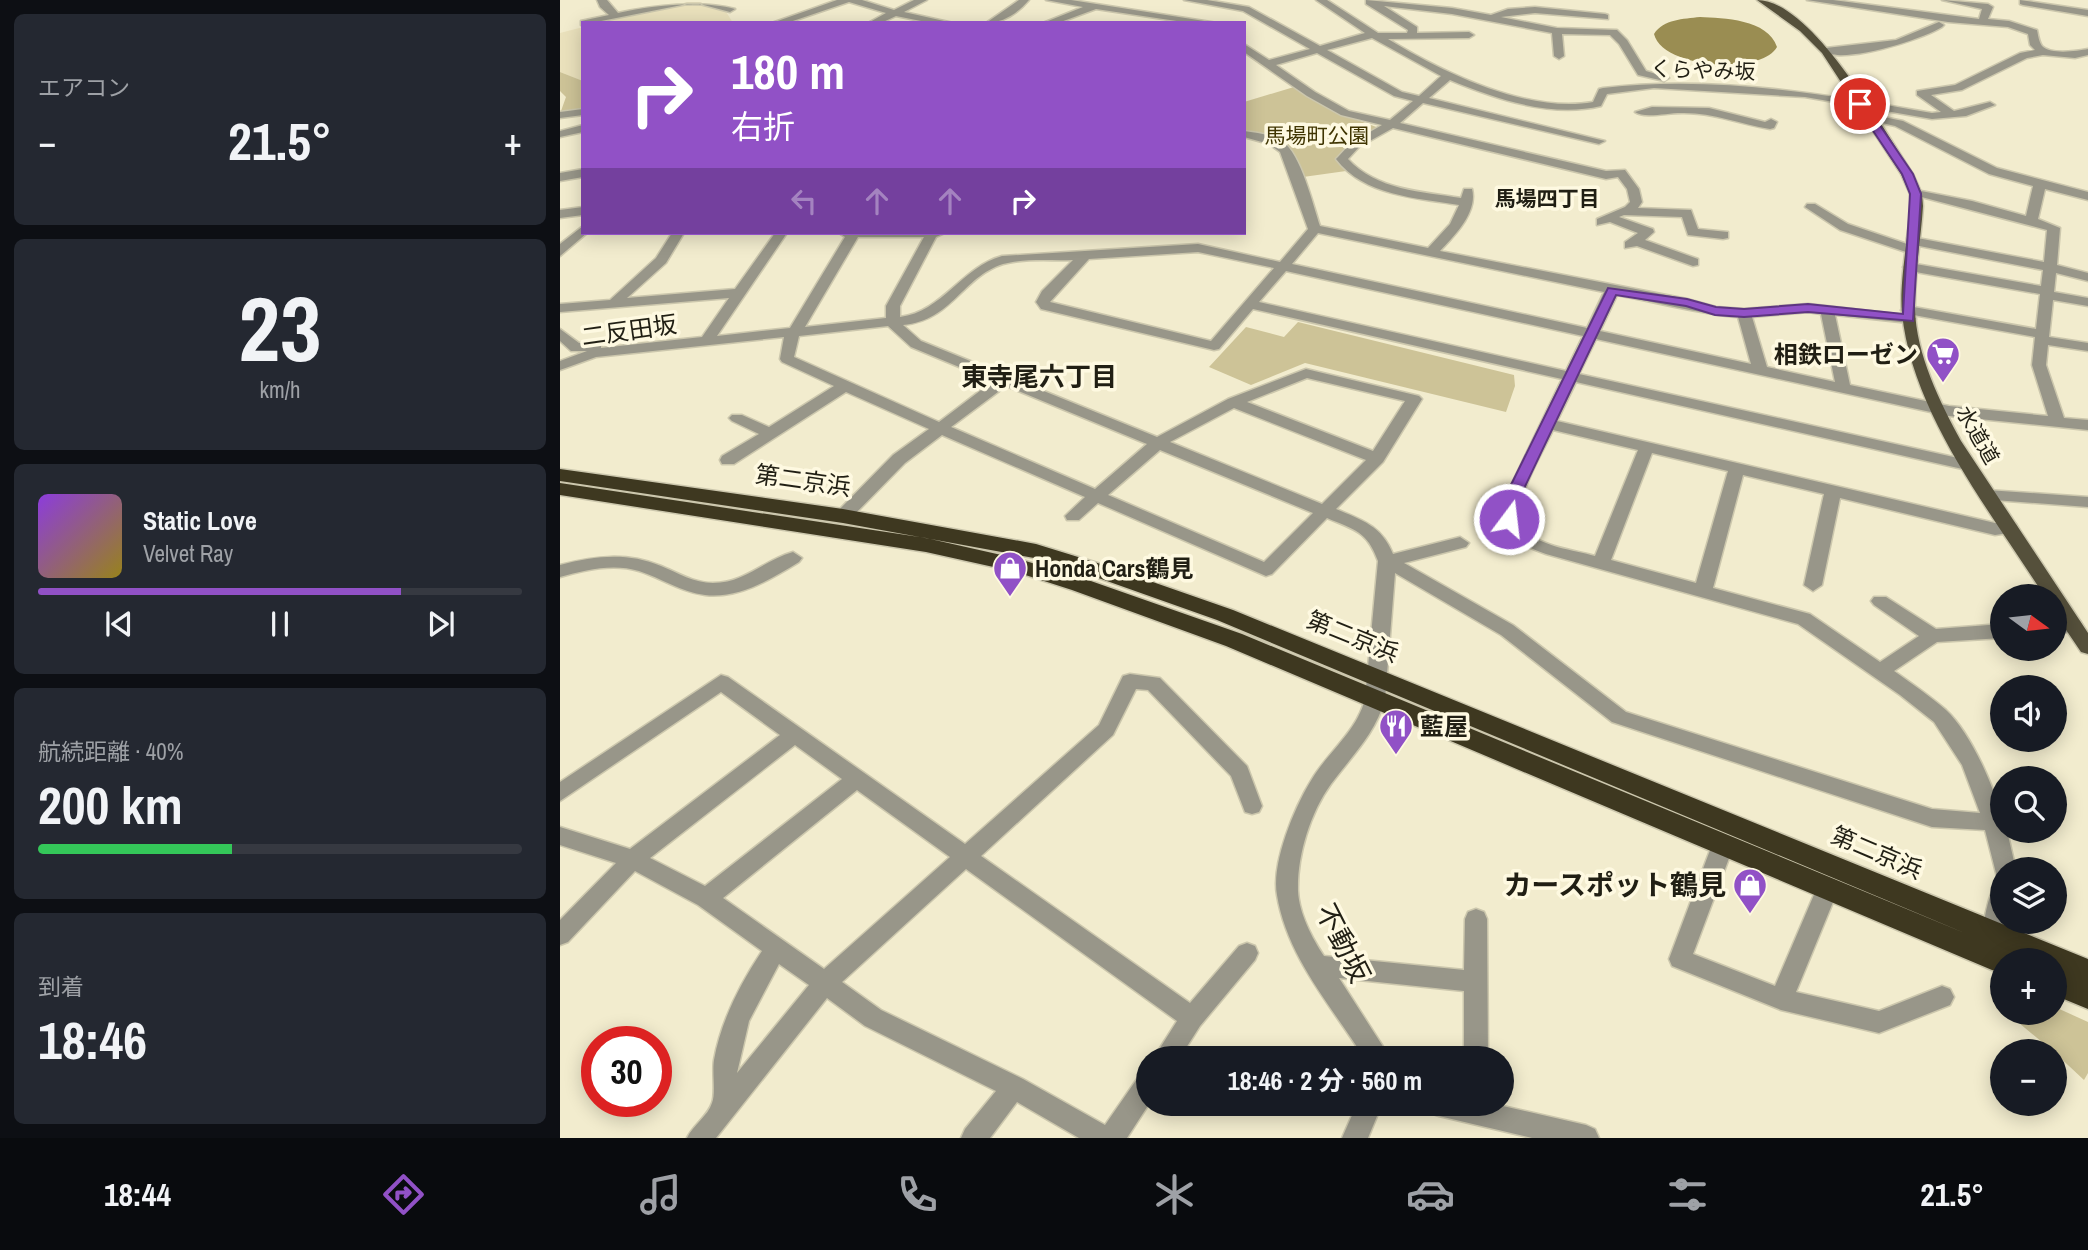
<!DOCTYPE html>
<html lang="ja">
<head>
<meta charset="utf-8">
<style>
	body { margin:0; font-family:"Archivo Narrow","Noto Sans JP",sans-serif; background:#242831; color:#f1f3f6; height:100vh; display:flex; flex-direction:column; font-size:26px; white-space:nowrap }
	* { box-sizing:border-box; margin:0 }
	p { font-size:23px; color:#9ea1a6 }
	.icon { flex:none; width:38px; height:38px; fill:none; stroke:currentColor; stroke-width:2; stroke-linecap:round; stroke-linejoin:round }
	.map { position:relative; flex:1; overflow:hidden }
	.details { display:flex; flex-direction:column; gap:14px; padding:14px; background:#0d0f14; width:560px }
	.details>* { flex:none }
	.hud { position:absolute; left:21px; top:21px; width:665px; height:214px; border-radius:0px; box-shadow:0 4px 18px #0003; background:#9151c6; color:#fff; overflow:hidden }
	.needle { width:46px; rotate:105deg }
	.buttons { position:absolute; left:1430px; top:584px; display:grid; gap:14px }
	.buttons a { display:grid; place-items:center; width:77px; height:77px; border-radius:50%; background:#171b24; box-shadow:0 4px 18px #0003; font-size:35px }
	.speed { position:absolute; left:21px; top:1026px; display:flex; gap:14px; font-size:35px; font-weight:700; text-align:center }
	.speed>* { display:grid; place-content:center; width:91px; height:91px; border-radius:50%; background:#171b24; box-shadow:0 4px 18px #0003; line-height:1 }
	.speed .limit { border:10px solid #d22; background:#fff; color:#111 }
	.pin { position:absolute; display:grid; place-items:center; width:60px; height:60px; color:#fff; margin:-30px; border:4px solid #fff; border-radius:50%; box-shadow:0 2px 7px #0007 }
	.me { position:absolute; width:77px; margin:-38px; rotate:15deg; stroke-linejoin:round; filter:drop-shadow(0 0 5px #0008) }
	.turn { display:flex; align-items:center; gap:24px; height:147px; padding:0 35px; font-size:32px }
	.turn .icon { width:91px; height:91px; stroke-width:2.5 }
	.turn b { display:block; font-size:49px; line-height:60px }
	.lanes { display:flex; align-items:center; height:66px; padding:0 35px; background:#0003; justify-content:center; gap:35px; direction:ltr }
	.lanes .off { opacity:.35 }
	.big { font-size:52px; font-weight:700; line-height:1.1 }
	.details .tile { flex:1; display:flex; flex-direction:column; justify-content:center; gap:10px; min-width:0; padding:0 24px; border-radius:10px; background:#242831 }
	.details .dial { align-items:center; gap:0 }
	.dial b { font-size:91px; line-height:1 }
	.song { display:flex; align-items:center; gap:21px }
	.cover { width:84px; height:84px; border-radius:10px; background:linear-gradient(135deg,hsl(270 70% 55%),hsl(50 70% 35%)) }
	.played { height:7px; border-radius:4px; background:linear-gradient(90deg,#9151c6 75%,#363941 75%) }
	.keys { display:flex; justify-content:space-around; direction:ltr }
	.heat { display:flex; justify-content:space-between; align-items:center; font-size:38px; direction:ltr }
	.charge { height:10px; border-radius:5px; background:linear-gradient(90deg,#34c759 40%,#363941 0) }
	.trip { position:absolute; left:576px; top:1046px; width:378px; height:70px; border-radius:35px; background:#171b24; box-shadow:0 4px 18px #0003; font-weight:700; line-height:70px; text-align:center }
	.tab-bar { display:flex; height:112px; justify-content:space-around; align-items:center; background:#090b0e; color:#9ea1a6 }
	.tab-bar .icon { width:49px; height:49px }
	.tab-bar .active { color:#9151c6 }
	.tab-bar b { font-size:32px; color:#f1f3f6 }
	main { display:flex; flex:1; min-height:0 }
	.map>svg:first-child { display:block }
	.built { fill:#eae1bc }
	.green { fill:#cdc397 }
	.water { fill:#9a8d52 }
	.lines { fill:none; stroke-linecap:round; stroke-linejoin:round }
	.minor-casing { stroke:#ccc7ad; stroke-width:3 }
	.major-casing { stroke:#ccc7ad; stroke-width:3 }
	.highway-casing { stroke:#ccc7ad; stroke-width:3 }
	.minor { fill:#989689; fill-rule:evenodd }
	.major { fill:#55503b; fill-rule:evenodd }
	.highway { fill:#3e3820; fill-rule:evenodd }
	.route { fill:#9151c6; stroke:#5e3581; stroke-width:2 }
	.labels { text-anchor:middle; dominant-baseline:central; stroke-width:7; stroke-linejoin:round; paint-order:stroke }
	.far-street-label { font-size:21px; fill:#211f14; stroke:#fef9e1 }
	.far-park-label { font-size:21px; fill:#403502; stroke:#fef9e1 }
	.far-neighbourhood-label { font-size:21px; font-weight:bold; fill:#211f14; stroke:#fef9e1 }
	.street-label { font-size:24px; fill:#211f14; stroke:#fef9e1 }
	.poi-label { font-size:24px; font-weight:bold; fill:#211f14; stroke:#fef9e1; text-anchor:start }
	.neighbourhood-label { font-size:26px; font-weight:bold; fill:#211f14; stroke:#fef9e1 }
	.near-poi-label { font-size:28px; font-weight:bold; fill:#211f14; stroke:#fef9e1; text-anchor:end }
	.near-street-label { font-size:28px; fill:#211f14; stroke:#fef9e1 }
</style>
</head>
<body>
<main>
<section class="details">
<div class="tile"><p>エアコン</p>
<div class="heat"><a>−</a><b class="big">21.5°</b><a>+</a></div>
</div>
<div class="tile dial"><b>23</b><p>km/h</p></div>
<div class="tile">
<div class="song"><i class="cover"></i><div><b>Static Love</b><p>Velvet Ray</p></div></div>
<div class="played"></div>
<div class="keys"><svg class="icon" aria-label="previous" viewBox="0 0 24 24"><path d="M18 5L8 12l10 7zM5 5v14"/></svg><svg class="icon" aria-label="pause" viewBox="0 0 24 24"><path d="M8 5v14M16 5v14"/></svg><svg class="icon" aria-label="next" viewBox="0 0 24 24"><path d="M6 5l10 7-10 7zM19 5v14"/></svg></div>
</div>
<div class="tile"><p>航続距離 · 40%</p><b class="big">200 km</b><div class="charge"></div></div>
<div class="tile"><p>到着</p><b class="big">18:46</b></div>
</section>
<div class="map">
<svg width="1528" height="1138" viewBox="0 0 1528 1138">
	<rect width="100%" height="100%" fill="#f2ecce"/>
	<g class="built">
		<path d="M128,2H139L165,10L173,23H40Z"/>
		<path d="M23,27V81L0,72V33Z"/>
	</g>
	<g class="green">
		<path d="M0,72L23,81V110L1,111L6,97L0,91Z"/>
		<path d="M734,87L784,115L819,128L779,159L786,171L743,177L728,147L684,131V102Z"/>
		<path d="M738,322L954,375L955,386L946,412L745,363L691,385L649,367L686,327L724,337Z"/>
		<path d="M1495,1007L1528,1022V1073L1524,1080L1494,1052L1447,1013H1494Z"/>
	</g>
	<path class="water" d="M1140,17C1163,18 1208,19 1217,47C1200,76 1102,68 1094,34C1104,19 1123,19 1140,17Z"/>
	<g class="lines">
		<g class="minor-casing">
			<g id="minor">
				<path d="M37,0H47L58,13C93,5 142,0 175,9L170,12L140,4H127L21,25V21L49,15L40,7Z"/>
				<path d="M277,0H302L334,10L354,0H367L344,12L393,23H371L336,16L321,23H308L326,13L289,2L227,23H212Z"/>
				<path d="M459,0H469C458,13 443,23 426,23Z"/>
				<path d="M486,0H511L657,23H630L536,9L498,23H483L523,7Z"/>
				<path d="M624,0H647L689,7L760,46L805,33L756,0H767L818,33H847L848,30L806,4V0L892,8L931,15L948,9L975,7L1045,14L1048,15V19L975,13L941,17L997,28L1057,30L1067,40L1086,71L1109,78L1104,81L1078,75L1059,44L1050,35L1002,34L1004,56L999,59L994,56L992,33L892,14L824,6L857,27V33L909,32L914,35L909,38L828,39C882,72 968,114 1033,102L1039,89L1043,88C1154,75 1263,94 1372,113L1381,112L1357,95V91L1395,85L1460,53L1475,50L1470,45L1468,34L1448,27L1388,22L1247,0H1273L1419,19L1422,9L1382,0L1428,4L1433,7L1428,19L1449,21L1477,30C1478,35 1479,42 1482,46C1491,55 1517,51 1528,49V55L1515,58L1483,55L1467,58L1402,90L1371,95L1394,111L1430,102L1435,105L1406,116L1372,119L1245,97L1094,88L1047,94L1041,106C991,118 936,99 890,80L869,98L1045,141L1039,144L863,103L840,123L1046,171L1065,170L1079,189L1082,202L1078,208L1131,210L1138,229L1168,232V238L1163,239L1128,235L1122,217L1064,215L1059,217L1093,229L1094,232L1085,240L1138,259V265L1133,266L1077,246L1065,248V242L1078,233L1050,222L1037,225V219L1065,207L1070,202L1067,189L1058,177L1046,179L833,128L799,147L788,159C816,190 863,192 901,198L904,189H912C918,212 895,235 880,251L1127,299L1156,307L1184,309L1248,304L1354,316L1356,319L1349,323L1275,315L1290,385L1389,406L1488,416L1472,365L1475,337L1348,314L1341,310L1348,306L1476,329L1480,294L1350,271L1343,267L1350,263L1481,286L1483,270L1349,244L1358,249L1351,253L1346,252L1280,230L1245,207L1247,204H1255L1288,224L1347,244V238L1352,237L1484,262L1487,230L1350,194L1356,190L1412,201L1466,216L1473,186L1429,174L1335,126L1305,119V115L1309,114L1343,121L1437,168L1528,192V200L1485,189L1478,219L1500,228L1497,265L1528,273V281L1496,273L1494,292L1528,298V306L1493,300L1489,337L1528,343V351L1488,345L1486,365L1504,418L1528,420V430L1389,416L1036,339L1019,374L1407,460L1415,465L1407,470L1016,382L997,421L1435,523L1456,524L1458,528L1456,532L1435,535L1280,498L1262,585L1253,591L1244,585L1264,494L1183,475L1153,588L1250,614L1320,662L1359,636L1314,605L1311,601L1314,597H1326L1376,629L1442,624V638L1377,642L1334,671C1351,683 1370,696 1386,710C1411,733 1442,799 1442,831H1447L1456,870H1442V878L1437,877L1425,830L1372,827L1052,722L941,635L835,573L825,699C816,733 791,757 771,784C750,813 737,856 738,891C739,913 752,938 764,956L904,970L905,919L908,912L916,909L924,912L927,919L928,1059H904V991L779,978L831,1059H805C772,1007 727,957 717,895C711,863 735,806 752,779C769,751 797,731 805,699L818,561C807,531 795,530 767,518L712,574L706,576L538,503L519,520H507L505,516L525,497L382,435L345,463L289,520H277L275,516L277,512L333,455L369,429L286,392L174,464H162L160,460L162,456L199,434L172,421L169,418L172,415H182L209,427L274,386L222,362L220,359L224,337L36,357L0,370V361L27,351H11L0,341V329L19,343L41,342V348L142,337L169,298L0,312V304L50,300L96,258L112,233H124L106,263L67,298L175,289L215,233H227L157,336L230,328L285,237L279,233H385L376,237L340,306V317C382,312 402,267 442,256L638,244L720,262L748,229L720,152L709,144L684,137V131C696,133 711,134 722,141C741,154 753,205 760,226L868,248L890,224L899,205C857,198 804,196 776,159L778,157L791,143L822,125L781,115L747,96L684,52V44L709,60L750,49L683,11ZM812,38L881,76L859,96L842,92L767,50ZM757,53L834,96L853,101L830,120L789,111L755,92L716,65ZM758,233L1044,292L1027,328L732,264ZM298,237H364L326,306V318L245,327ZM638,252L714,268L651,341L490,302L529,259ZM513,260L482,291L476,302L481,309L654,350L659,349L693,309L1002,379L944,500C939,535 956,543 986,554L1238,624L1340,695L1374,722L1402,765L1420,813L1372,809L1066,712L953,625L844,563L906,547L909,543L900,537L833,554C822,526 802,520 776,509L823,462L862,399L859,396L746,369L668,399L597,437L361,341L343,325C393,320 402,277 443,264C464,258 491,261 513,260ZM726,271L1023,336L1006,371L699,302ZM1057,295C1096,302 1138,314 1178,317L1191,364L1040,331ZM1248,312L1261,314L1275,382L1207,367L1192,317ZM328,326L351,347L433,381L379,422L234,357L239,336ZM747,378L845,401L813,451L687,402ZM446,386L587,444L535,489L391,427ZM674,408L806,460L762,504L610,442ZM993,430L1078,450L1035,556C1014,550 981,547 965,530C946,510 984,450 993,430ZM600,450L753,513L704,562L548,495ZM1092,453L1168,471L1136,583L1051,560Z"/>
				<path d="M1460,0L1528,10V16L1463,5L1460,4Z"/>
				<path d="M1379,22L1384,25L1382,27C1361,40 1282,65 1261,51L1266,48L1336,40Z"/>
				<path d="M1092,107L1149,108L1205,122L1211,119L1217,122L1214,128L1210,129C1180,124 1154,113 1124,113C1110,112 1085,119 1075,112Z"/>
				<path d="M23,109V115L0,118V112Z"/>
				<path d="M23,125V132L0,137V131Z"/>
				<path d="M23,169V177L0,181V173Z"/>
				<path d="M23,207V215L0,218V210Z"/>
				<path d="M23,226V233H27L0,256V244Z"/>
				<path d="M1427,490L1528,497V507L1421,499L1419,495Z"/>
				<path d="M233,552L242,558L239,562C211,579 179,599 145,595C121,592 101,578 79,571C53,563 25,570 0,577V565C35,556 67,552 101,566C118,573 134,583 153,583C185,583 204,560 233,552Z"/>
				<path d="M1514,619L1520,621L1523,626L1520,631L1494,634V620Z"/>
				<path d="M570,674L600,678L687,766L702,806L699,812L692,814L685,812L671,776L588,690L576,689L553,735L421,856L630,1003L679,946L687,943L695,946L698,953L695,960L640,1026L619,1059H593L617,1021L406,869L282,982L321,1010L463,1079L545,1125L579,1076L588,1072L589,1104L567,1138H519L457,1102L430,1138H401L405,1129L436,1091L305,1026L267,998L156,1138H127C133,1125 148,1116 152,1103C156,1094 152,1072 154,1060C161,1021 180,984 202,951L138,905L75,871L8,942L0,945V920L56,863L0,845V827L70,849L220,735L161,692L0,801V782L161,675L168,677L405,844L539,725L563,676ZM235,745L282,779L145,886L90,858ZM297,790L390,857L264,969L163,898ZM219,964L249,985L177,1073L189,1021Z"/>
				<path d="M1163,836L1171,839L1174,845L1133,954L1215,986L1259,883L1267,881L1275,883L1278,890L1236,992L1319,1011L1382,986L1390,989L1394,997L1390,1005L1319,1033L1221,1010L1112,966L1109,959L1152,845L1155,839Z"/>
				<path d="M1442,884V922H1448L1442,941L1434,944L1426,941C1420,928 1428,900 1434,886Z"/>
				<path d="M797,1104H822L808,1138H782Z"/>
				<path d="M867,1104H934L1026,1125L1035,1129L1039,1138H972L879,1116L870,1113Z"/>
			</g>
		</g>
		<g class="major-casing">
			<path id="major" d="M1197,0C1252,0 1324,131 1353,174L1362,194L1363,206C1361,240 1354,275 1355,309C1356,354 1380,402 1401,441L1528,633V654L1521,652L1494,612V597H1485C1431,512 1352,414 1342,313C1339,285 1348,236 1351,206L1350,194L1341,174L1262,53L1240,31Z"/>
		</g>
		<g class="highway-casing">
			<path id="highway" d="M0,469L283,509L476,544L544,565L673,610L1528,959V1009L1494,995V961H1470L1452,953L1456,961H1442V973L1432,970L666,646L512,590L456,572L366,552L0,495V483L366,538L459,559L528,580L682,634L1407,934L657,620L530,575L474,558L283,523L0,481Z"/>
		</g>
		<use href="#minor" class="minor"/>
		<use href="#major" class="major"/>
		<use href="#highway" class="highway"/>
	</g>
	<path class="route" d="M1297,102H1304L1353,174L1361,194L1353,321L1248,312L1184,317L1155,315L1126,306L1056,295L959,499L954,523H944L941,519L944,499L1048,288L1127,299L1156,307L1184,309L1248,304L1343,314L1350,194L1342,174L1295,104Z"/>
	<defs>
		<g id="supermarket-pin" transform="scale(1.75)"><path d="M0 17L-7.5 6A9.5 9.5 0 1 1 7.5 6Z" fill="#9151c6" stroke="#fef9e1"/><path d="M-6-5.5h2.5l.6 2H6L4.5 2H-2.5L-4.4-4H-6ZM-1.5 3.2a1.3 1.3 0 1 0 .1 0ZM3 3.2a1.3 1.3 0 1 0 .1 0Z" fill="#fff"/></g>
		<g id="shop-pin" transform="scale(1.75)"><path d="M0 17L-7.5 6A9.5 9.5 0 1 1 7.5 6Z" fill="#9151c6" stroke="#fef9e1"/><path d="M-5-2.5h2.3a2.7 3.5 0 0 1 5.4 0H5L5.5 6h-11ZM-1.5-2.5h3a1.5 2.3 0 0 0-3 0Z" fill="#fff"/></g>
		<g id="restaurant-pin" transform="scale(1.75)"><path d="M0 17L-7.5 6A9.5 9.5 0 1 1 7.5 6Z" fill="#9151c6" stroke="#fef9e1"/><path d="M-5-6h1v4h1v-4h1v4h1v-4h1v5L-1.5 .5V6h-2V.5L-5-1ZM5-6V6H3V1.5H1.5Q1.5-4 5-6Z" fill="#fff"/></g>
	</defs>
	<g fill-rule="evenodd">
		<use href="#supermarket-pin" x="1383" y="354"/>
		<use href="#shop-pin" x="450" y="568"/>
		<use href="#restaurant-pin" x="836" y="726"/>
		<use href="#shop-pin" x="1190" y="885"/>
	</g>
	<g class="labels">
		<g class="far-street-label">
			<text transform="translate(1143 70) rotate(2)">くらやみ坂</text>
			<text transform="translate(1418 435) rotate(60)">水道道</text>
		</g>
		<g class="far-park-label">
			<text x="757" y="135">馬場町公園</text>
		</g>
		<g class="far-neighbourhood-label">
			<text x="987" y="198">馬場四丁目</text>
		</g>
		<g class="street-label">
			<text transform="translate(69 330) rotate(-8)">二反田坂</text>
			<text transform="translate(243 480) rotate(8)">第二京浜</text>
			<text transform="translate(793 636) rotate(22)">第二京浜</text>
			<text transform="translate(1317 852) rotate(23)">第二京浜</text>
		</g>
		<g class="poi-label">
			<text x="1358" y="354" text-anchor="end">相鉄ローゼン</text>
			<text x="475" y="568">Honda Cars鶴見</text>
			<text x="860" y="726">藍屋</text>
		</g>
		<g class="neighbourhood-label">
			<text x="479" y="376">東寺尾六丁目</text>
		</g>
		<g class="near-poi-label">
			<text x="1166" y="885">カースポット鶴見</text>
		</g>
		<g class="near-street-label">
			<text transform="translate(783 943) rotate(63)">不動坂</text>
		</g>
	</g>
</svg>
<div class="buttons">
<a><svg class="needle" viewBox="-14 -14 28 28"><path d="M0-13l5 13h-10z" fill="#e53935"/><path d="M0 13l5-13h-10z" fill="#9ea1a6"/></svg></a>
<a><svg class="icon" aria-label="sound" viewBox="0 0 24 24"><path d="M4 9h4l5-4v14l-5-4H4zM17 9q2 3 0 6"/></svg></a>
<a><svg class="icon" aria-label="search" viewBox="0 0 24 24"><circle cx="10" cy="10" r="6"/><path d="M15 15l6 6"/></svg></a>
<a><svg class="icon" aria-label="layers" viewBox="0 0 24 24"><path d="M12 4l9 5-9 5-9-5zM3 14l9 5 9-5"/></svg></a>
<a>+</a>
<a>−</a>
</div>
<div class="speed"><div class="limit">30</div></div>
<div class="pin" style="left:1300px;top:104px;background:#d93025"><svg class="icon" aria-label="arrive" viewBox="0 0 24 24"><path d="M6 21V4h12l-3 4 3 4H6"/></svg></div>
<svg class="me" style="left:949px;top:519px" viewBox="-20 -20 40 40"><circle r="17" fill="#9151c6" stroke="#fff" stroke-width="3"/><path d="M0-11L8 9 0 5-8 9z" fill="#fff"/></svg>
<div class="trip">18:46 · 2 分 · 560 m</div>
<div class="hud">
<div class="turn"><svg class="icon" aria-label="right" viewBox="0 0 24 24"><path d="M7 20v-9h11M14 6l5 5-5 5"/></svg><div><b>180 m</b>右折</div></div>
<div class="lanes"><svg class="icon off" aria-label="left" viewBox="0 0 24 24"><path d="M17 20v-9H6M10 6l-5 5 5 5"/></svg><svg class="icon off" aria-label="ahead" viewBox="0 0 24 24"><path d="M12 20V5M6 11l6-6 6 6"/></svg><svg class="icon off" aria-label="ahead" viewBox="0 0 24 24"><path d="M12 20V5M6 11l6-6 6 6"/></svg><svg class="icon" aria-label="right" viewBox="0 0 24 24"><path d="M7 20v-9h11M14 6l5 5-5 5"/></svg></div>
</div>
</div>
</main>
<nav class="tab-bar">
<b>18:44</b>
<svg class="icon active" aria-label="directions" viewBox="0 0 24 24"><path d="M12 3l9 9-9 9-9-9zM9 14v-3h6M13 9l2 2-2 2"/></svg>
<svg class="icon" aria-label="music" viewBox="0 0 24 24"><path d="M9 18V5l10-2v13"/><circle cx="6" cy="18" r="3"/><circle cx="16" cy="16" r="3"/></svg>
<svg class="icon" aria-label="phone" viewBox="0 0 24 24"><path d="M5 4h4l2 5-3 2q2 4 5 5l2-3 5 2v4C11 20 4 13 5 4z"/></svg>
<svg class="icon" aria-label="climate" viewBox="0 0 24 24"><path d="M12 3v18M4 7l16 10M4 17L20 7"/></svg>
<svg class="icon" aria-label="car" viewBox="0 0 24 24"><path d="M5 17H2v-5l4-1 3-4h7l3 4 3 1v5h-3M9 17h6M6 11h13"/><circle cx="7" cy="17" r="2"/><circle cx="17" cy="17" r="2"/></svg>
<svg class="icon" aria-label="filters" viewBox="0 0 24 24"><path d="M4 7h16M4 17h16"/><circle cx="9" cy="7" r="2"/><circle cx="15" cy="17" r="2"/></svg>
<b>21.5°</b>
</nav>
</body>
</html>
